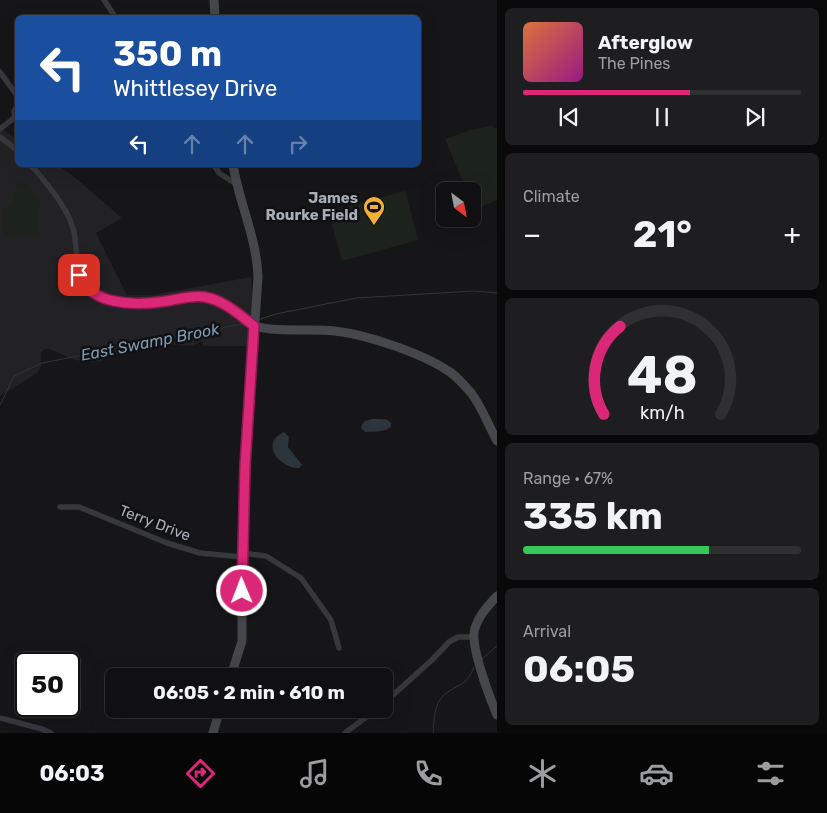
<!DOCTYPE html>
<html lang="en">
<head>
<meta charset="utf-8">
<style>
	body { margin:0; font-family:Rubik,sans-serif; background:#1e1e20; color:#f1f3f6; height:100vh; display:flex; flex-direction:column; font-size:19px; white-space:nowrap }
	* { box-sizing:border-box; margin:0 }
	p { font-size:16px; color:#9c9d9f }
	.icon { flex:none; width:28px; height:28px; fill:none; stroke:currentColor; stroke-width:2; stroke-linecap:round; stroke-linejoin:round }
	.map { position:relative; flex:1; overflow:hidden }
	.drawer { display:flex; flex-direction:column; gap:8px; padding:8px; background:#09090a; width:330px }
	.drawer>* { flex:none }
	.hud { position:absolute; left:15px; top:15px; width:406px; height:152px; border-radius:8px; box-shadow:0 5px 20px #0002,0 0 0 1px #303032; background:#1a4fa0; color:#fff; overflow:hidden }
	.needle { width:32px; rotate:148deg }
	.fabs { position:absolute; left:436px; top:182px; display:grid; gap:10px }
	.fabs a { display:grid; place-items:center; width:45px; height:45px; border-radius:8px; background:#101012; box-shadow:0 5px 20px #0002,0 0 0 1px #303032; font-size:25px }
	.speed { position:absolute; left:15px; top:652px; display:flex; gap:10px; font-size:25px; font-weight:700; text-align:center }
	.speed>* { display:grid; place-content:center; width:65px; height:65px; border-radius:50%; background:#101012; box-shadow:0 5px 20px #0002,0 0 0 1px #303032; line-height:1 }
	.speed .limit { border:2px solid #111; border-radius:8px; background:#fff; color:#111 }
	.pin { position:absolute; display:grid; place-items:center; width:42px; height:42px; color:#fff; margin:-21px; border-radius:10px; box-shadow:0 2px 8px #0006 }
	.me { position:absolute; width:55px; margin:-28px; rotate:359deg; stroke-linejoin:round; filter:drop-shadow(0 0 4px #0008) }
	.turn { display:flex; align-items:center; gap:18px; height:105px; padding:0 15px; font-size:22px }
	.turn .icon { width:65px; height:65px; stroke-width:2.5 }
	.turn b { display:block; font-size:35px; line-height:42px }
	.lanes { display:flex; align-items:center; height:48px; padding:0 15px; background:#0003; justify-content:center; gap:25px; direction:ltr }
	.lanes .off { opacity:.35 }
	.big { font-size:38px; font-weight:700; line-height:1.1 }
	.drawer .widget { flex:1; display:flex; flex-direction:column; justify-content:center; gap:8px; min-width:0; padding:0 18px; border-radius:8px; background:#1e1e20 }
	.drawer .dial { align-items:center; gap:0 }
	.dial svg { height:130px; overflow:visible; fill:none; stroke:#303032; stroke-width:7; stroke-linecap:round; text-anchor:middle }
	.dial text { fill:#f1f3f6; stroke:none }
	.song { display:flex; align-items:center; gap:15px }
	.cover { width:60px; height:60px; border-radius:8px; background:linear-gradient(135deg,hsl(20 70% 55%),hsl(310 70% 35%)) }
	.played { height:5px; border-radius:2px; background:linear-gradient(90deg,#db2777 60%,#303032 60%) }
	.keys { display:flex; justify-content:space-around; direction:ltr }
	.heat { display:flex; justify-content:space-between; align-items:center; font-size:28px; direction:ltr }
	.charge { height:8px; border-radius:4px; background:linear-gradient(90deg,#34c759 67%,#303032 0) }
	.trip { position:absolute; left:105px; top:668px; width:288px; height:50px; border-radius:8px; background:#101012; box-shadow:0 5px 20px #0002,0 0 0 1px #303032; font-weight:700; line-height:50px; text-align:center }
	.dock { display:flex; height:80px; justify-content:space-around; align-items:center; background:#060607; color:#9c9d9f }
	.dock .icon { width:35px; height:35px }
	.dock .current { color:#db2777 }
	.dock b { font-size:22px; color:#f1f3f6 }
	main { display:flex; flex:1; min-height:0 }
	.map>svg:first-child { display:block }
	.built { fill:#222225 }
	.green { fill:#1c231d }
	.water { fill:#2c353c }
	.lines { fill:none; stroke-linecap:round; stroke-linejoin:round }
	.stream { stroke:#2c353c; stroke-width:1 }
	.street { stroke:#37383d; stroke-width:5.5 }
	.secondary { stroke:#45474d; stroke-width:9 }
	.route-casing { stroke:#8e194d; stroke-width:12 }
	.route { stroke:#db2777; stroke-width:9 }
	.labels { text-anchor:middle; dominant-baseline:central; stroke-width:5; stroke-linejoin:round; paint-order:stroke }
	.poi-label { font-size:15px; font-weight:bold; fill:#a8adb8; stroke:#111113; text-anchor:end }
	.street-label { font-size:15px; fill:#a8adb8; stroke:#111113 }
	.water-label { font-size:16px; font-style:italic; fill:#7f9bb3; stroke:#111113 }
</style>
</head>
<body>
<main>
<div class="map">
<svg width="497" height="733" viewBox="0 0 497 733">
	<rect width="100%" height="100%" fill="#161618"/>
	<path class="built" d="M0,127L17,139L18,165H57L72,175L122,218L96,233L127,295H153L251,277L252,295L250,346H203L202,341L192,346L163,344L132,349L100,361L89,362L75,360L49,349H45L41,353V365L39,370L34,375L0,396Z"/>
	<g class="green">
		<path d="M491,126L497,129V200L481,207L473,202L472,191H467L445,139L470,130Z"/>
		<path d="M17,180L28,185L40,203L38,213L39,235L4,237L2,210C14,203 16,193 17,180Z"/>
		<path d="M405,191L418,240L342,261L329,212Z"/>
	</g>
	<g class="water">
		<path d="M386,419L391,423V426C386,433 374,431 365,432L361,428C363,416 377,420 386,419Z"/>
		<path d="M284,432L289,437L288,447L302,465L299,468C280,468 259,444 284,432Z"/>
	</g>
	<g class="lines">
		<g class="stream">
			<path d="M258,320L276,314L356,298L474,291L497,293"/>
			<path d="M0,405L14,376L42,363L247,323"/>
			<path d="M482,659L497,646"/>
			<path d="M433,733C434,722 434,704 443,696C457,683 466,688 474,667"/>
		</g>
		<g class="street">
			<path d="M104,0L116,18"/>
			<path d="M0,72L18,97"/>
			<path d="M15,117L14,111L18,105"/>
			<path d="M0,129L15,117H18"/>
			<path d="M0,137L18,151"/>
			<path d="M31,165C46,183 66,205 73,228C79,248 72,273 88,289C96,297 105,299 115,302C133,305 150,303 168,300C180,298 193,295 206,297C224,300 240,316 255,326"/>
			<path d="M214,165L219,173L236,184"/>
			<path d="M60,507H79L167,543L200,553L242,557"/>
			<path d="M242,553L266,556L301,578L331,620L339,648"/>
			<path d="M384,703L432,660L449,642L458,637H473"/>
			<path d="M0,718L42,729L51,733"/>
			<path d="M345,733L377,709"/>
		</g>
		<g class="secondary">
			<path d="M214,0L215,18"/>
			<path d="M255,326C281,333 308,328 335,331C368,335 422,353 450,372C457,377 466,387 472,394C482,408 489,426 497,441"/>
			<path d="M497,596C488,606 479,615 475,628C469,644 490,698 497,715"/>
			<path d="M231,676L242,641V557L245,466L258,277C257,239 239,202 233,165"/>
			<path d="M213,733L220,709"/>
		</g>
	</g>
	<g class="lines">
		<g class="route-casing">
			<path id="route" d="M79,275C86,290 97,298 114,301C132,305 149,304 167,301C180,299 192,295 205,297C223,300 240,315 254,326L245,466L242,591"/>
		</g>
		<use href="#route" class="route"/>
	</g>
	<defs>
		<g id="stadium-pin" transform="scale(1.125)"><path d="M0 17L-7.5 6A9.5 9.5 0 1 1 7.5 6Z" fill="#f2b134" stroke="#111113"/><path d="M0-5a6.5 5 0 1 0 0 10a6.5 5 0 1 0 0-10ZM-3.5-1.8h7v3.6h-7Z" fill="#111"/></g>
	</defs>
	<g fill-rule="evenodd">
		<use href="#stadium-pin" x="374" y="207"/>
	</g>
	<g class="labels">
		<g class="poi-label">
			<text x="358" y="198">James<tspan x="358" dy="17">Rourke Field</tspan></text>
		</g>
		<g class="street-label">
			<text transform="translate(155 523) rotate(21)">Terry Drive</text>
		</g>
		<g class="water-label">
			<text transform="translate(150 342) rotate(-11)">East Swamp Brook</text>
		</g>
	</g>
</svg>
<div class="fabs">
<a><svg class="needle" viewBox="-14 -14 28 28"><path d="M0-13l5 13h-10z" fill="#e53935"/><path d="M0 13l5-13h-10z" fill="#9c9d9f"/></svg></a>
</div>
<div class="speed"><div class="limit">50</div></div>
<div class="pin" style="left:79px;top:275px;background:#d93025"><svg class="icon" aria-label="arrive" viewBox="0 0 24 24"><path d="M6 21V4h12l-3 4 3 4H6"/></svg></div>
<svg class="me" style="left:242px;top:591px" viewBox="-20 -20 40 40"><circle r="17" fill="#db2777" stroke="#fff" stroke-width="3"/><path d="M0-11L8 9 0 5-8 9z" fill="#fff"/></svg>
<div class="trip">06:05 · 2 min · 610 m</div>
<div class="hud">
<div class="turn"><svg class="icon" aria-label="left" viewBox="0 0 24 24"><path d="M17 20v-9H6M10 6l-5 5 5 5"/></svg><div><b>350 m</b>Whittlesey Drive</div></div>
<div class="lanes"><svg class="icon" aria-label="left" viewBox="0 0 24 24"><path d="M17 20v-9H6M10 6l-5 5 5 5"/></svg><svg class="icon off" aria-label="ahead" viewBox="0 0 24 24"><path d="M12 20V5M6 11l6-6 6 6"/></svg><svg class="icon off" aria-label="ahead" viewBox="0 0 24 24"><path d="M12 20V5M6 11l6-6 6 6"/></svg><svg class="icon off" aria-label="right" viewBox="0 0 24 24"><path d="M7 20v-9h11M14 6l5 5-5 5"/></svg></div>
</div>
</div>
<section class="drawer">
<div class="widget">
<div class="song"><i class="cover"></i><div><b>Afterglow</b><p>The Pines</p></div></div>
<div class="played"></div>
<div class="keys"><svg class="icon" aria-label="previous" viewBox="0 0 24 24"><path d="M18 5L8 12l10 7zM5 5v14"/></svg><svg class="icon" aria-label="pause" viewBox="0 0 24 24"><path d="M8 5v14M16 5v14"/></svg><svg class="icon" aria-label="next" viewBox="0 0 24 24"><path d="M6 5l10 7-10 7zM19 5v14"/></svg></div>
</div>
<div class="widget"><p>Climate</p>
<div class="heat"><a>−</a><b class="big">21°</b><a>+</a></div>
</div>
<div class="widget dial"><svg viewBox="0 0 100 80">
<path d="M14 69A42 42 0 1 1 86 69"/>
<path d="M14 69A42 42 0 0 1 24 15" stroke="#db2777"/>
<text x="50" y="56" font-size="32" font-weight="700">48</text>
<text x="50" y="72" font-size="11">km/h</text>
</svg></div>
<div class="widget"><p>Range · 67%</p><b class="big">335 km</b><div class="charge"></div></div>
<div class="widget"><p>Arrival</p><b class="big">06:05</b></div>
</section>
</main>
<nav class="dock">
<b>06:03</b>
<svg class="icon current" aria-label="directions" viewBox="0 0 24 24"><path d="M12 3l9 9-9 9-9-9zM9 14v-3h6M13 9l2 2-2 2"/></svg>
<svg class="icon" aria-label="music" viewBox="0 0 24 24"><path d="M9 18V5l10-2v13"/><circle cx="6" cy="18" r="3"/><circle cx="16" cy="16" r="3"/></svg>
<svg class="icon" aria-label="phone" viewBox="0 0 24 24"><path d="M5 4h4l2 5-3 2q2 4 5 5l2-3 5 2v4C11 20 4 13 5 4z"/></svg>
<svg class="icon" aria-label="climate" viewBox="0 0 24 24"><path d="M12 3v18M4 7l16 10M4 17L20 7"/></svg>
<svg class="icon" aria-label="car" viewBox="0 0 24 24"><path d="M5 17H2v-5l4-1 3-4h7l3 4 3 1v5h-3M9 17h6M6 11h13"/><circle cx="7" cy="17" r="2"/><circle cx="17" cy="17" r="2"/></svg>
<svg class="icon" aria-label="filters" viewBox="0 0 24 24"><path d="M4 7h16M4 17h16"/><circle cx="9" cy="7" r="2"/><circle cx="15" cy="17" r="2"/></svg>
</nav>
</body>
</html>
